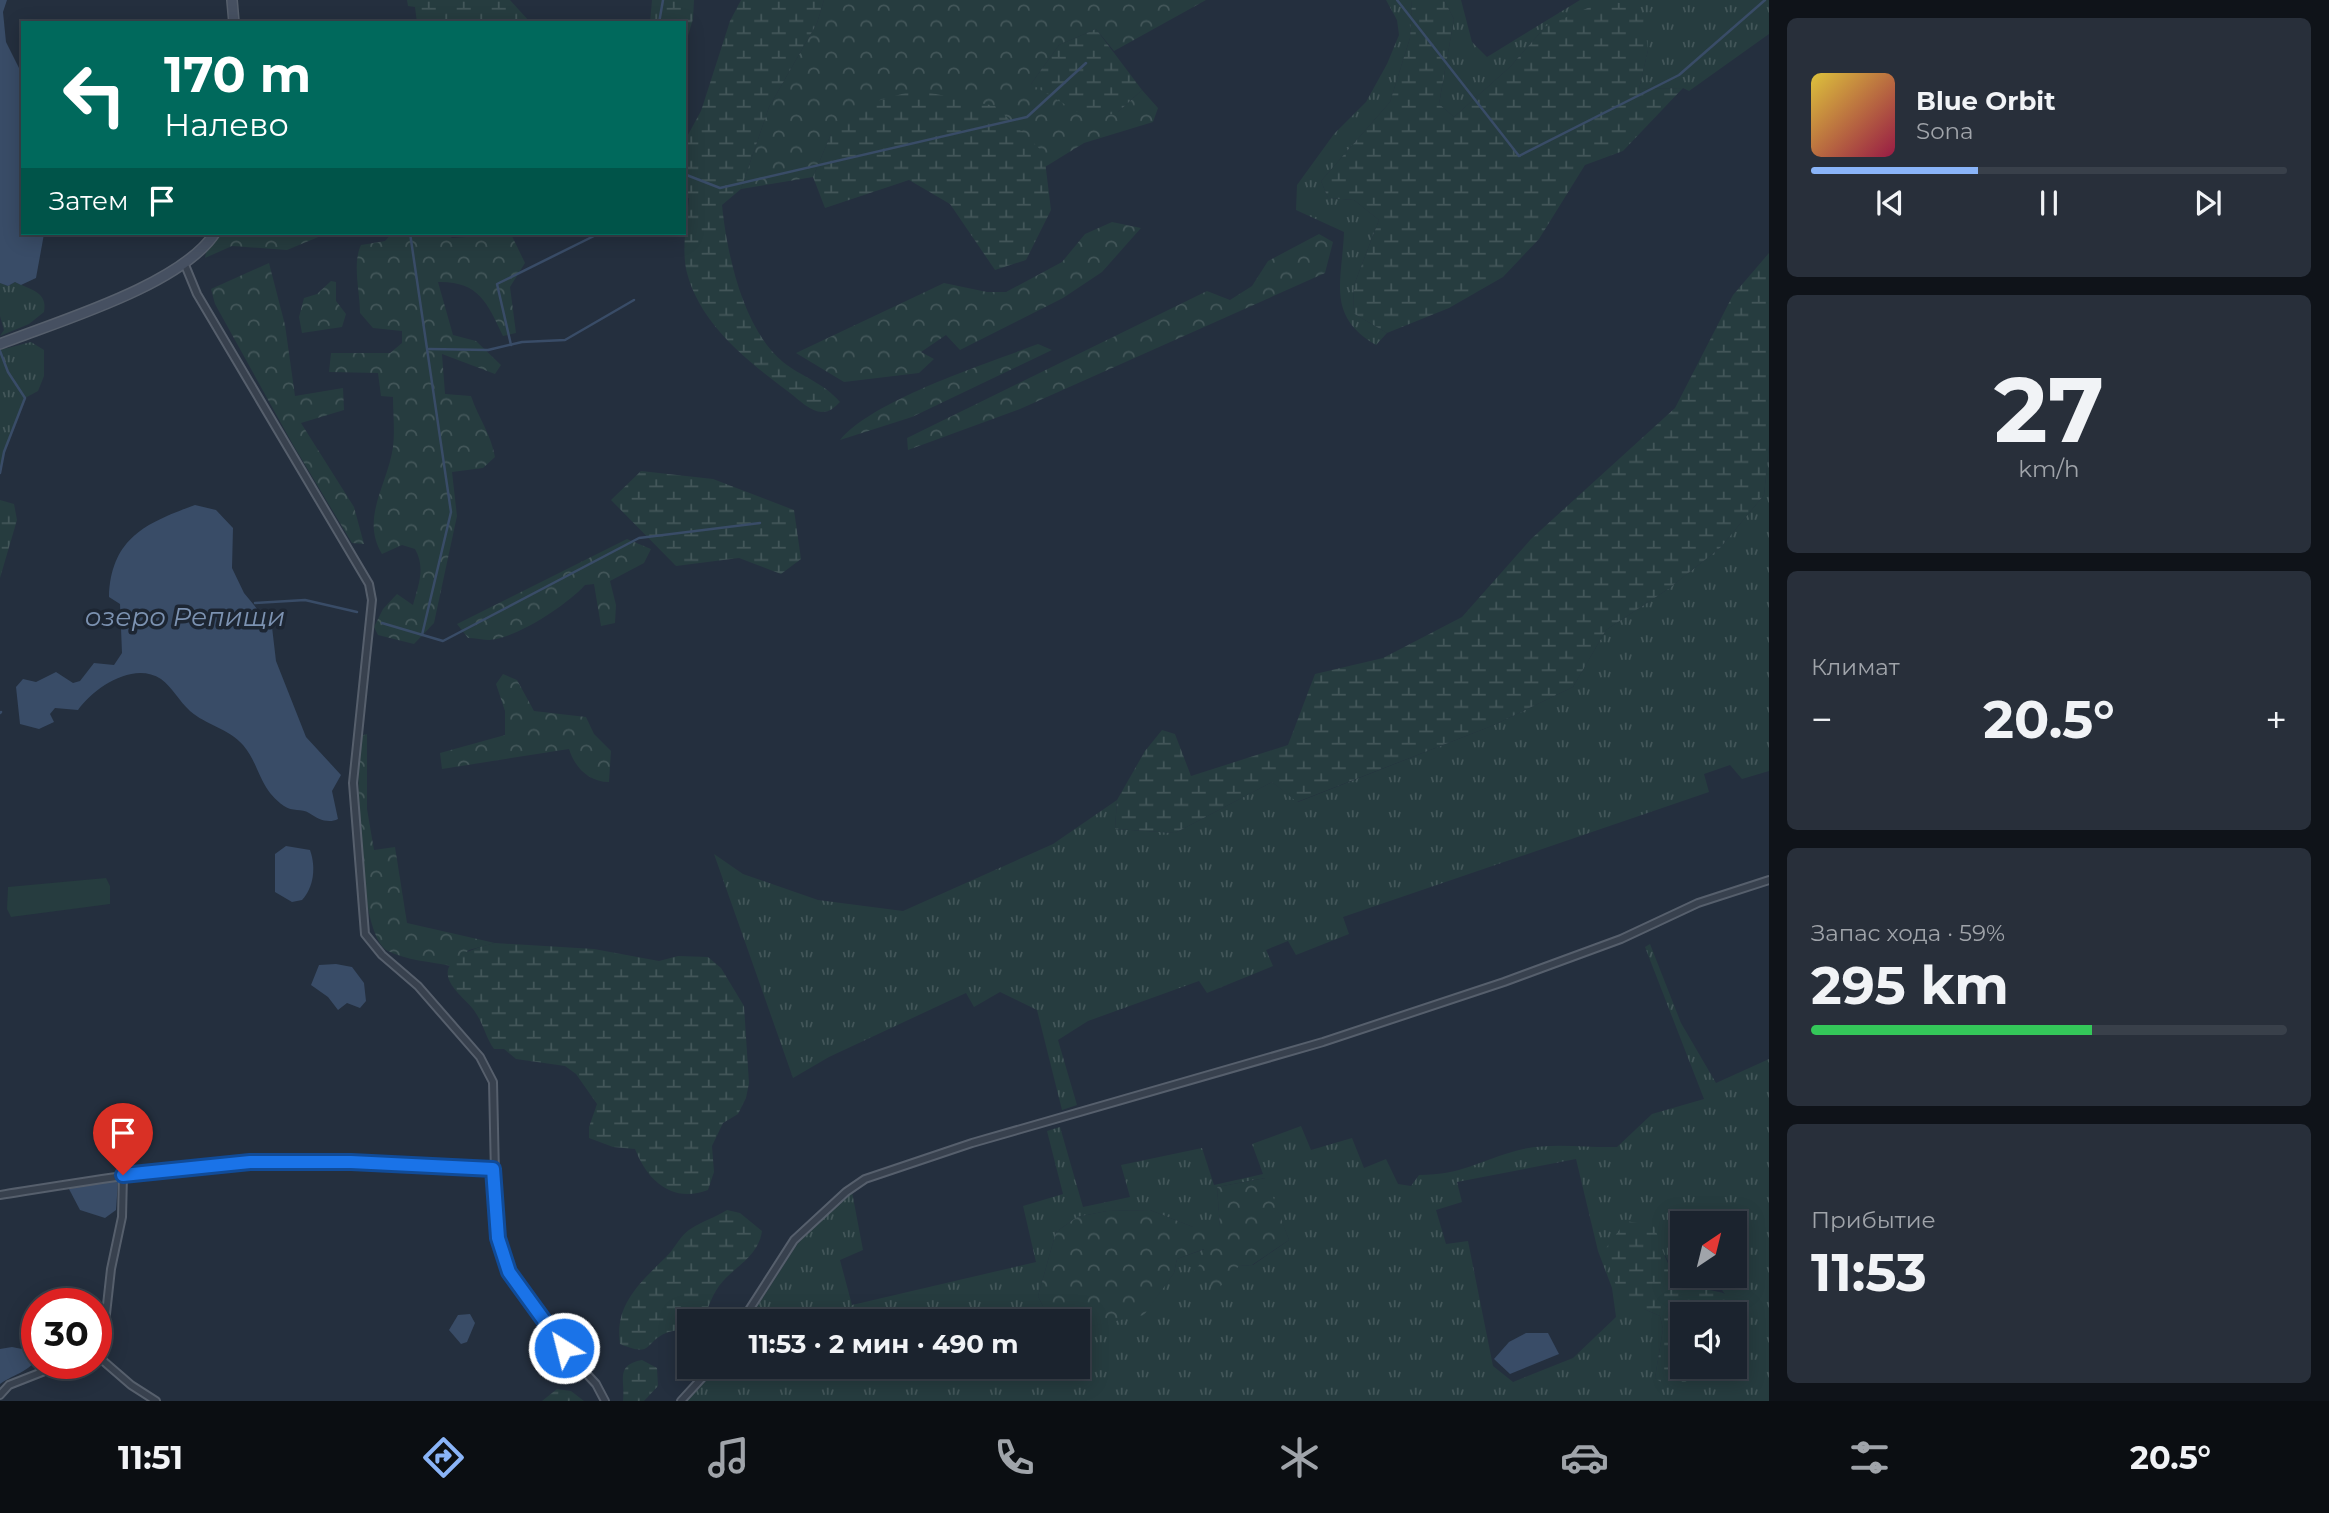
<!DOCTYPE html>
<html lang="ru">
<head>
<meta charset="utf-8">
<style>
	body { margin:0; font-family:Montserrat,sans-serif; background:#282f3a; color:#f1f3f6; height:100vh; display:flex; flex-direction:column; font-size:26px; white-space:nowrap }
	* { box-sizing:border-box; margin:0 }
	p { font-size:23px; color:#a0a4aa }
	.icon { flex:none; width:38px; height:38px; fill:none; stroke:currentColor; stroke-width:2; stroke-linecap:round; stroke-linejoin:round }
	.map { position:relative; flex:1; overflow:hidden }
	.drawer { display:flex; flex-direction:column; gap:18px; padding:18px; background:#0f1319; width:560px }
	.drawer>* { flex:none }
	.guide { position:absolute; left:21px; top:21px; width:665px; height:214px; border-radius:0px; box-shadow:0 4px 18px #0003,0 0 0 2px #39404a; background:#00695c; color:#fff; overflow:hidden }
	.needle { width:46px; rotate:35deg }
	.controls { position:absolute; left:1670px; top:1211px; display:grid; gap:14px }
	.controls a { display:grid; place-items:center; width:77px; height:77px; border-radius:0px; background:#1b232e; box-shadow:0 4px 18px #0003,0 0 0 2px #39404a; font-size:35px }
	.speed { position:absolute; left:21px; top:1288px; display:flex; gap:14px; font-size:35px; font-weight:700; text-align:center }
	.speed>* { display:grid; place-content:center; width:91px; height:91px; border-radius:50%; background:#1b232e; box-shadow:0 4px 18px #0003,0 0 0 2px #39404a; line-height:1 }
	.speed .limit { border:10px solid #d22; background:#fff; color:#111 }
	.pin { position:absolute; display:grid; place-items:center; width:60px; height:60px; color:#fff; margin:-72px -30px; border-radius:50% 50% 50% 0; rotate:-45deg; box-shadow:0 0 7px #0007 }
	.pin .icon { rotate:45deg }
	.me { position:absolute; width:77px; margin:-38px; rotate:324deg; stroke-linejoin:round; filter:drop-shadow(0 0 5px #0008) }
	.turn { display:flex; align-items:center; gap:24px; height:147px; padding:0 28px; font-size:32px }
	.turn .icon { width:91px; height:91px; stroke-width:2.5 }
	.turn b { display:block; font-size:49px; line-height:60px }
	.then { display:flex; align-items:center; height:66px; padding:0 28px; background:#0003; gap:14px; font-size:26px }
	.big { font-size:52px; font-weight:700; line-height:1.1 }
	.drawer .tile { flex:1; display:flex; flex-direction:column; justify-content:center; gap:10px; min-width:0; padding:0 24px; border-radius:10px; background:#282f3a }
	.drawer .dial { align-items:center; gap:0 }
	.dial b { font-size:91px; line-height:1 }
	.song { display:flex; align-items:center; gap:21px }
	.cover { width:84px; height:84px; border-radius:10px; background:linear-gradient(135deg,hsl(50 70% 55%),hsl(340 70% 35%)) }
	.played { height:7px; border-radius:4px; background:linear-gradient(90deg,#8ab4f8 35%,#39404a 35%) }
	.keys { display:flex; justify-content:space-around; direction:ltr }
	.heat { display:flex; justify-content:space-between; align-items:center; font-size:38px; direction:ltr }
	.charge { height:10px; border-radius:5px; background:linear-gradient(90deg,#34c759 59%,#39404a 0) }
	.trip { position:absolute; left:677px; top:1309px; width:413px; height:70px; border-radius:0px; background:#1b232e; box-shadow:0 4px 18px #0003,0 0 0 2px #39404a; font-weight:700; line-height:70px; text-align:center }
	.tabs { display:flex; height:112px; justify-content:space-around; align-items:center; background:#0b0e12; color:#a0a4aa }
	.tabs .icon { width:49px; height:49px }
	.tabs .current { color:#8ab4f8 }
	.tabs b { font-size:32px; color:#f1f3f6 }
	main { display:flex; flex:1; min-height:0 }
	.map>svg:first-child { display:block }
	.grass { fill:url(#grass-tufts); fill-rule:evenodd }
	.forest { fill:url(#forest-crowns) }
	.wetland { fill:url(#wetland-marsh) }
	.green { fill:#263c3f }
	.water { fill:#394c67 }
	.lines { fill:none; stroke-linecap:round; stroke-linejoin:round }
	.stream { stroke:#394c67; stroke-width:2.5 }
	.minor-casing { stroke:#565f6c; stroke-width:10 }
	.secondary-casing { stroke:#565f6c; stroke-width:12 }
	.minor { stroke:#38414e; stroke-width:6 }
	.secondary { stroke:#465061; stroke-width:9 }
	.route-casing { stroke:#114b97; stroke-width:18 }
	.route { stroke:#1a73e8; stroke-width:12 }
	.labels { text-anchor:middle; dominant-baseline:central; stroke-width:7; stroke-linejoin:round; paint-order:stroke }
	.water-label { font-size:26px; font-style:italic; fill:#7c92b1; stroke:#1d2633 }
</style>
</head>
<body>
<main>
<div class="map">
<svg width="1769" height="1401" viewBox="0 0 1769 1401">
	<defs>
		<pattern id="grass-tufts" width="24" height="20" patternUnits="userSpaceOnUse" patternTransform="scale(1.75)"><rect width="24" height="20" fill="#263c3f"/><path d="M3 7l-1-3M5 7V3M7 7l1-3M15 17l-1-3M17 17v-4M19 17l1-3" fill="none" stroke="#435659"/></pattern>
		<pattern id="forest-crowns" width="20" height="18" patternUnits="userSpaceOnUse" patternTransform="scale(1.75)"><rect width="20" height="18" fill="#263c3f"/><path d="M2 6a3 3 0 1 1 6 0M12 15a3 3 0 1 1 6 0" fill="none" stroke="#435659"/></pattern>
		<pattern id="wetland-marsh" width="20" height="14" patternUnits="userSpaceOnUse" patternTransform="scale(1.75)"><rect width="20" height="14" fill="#263c3f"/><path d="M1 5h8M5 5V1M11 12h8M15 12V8" fill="none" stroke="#435659"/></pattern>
	</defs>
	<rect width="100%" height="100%" fill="#242f3e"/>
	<g class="grass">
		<path d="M1386,0H1412L1410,38L1390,102L1321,181L1328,198L1354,200L1379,220L1354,285L1353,313L1387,333L1376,345C1326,316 1342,282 1344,232L1296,210L1297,185L1334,134L1366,102L1387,64L1399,35L1397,20Z"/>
		<path d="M1444,0H1461L1472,42L1487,57L1580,0H1769V34L1689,91L1683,88L1639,89L1648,50L1546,26L1510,67L1454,117L1439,104L1454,19Z"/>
		<path d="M15,282C31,290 48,292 44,312L29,324L0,336L4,330L0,316V283L8,286Z"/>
		<path d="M31,342L44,350V376L38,391L25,398L4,452L0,473V350Z"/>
		<path d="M1769,446V771L1742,779L1730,765L1704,774L1709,792L1343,917L1349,934L1296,955L1288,941L1266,950L1273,966L1207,993L1199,981L1088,1021L1058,1040L1077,1105L1062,1110L1037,1010L1000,992L974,1007L966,993L829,1057L793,1078L714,854L743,874L818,900L903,911L1053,844L1117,800L1115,829L1175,833L1272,782L1298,802L1494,725L1573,687L1606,630L1668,589L1720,548L1764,495Z"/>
		<path d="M1650,944L1681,1023L1716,1083L1769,1059V1401H687L719,1367H1078V1329L1144,1314L1174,1273L1177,1259L1205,1249V1259L1230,1274L1239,1266L1253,1265L1289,1240L1265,1178L1217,1187L1220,1227H1193L1150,1210L1107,1211L1077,1217L1056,1232L1038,1296L1050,1321H748L798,1243L852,1192L863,1250L840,1260L852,1305L1036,1262L1023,1206L1063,1194L1047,1131L1060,1127L1083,1207L1130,1197L1121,1165L1202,1148L1214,1185L1263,1174L1252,1144L1301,1126L1311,1150L1352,1138L1364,1168L1386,1159L1398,1184L1411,1186L1419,1175C1463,1175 1480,1160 1519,1150C1551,1142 1585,1148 1617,1147L1652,1114L1704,1099L1645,947ZM1576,1159L1598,1251L1612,1288L1616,1317L1573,1358L1513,1382L1493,1366L1468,1241L1446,1244L1436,1210L1462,1202L1457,1182ZM1682,1223H1734V1276H1682ZM1665,1255C1681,1287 1687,1288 1722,1290L1738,1312L1734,1330V1367C1726,1367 1713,1364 1705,1367C1683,1373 1684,1395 1655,1378L1663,1329L1660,1316L1644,1309Z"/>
	</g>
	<g class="forest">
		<path d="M824,0H1206L1114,51L1096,29L1059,45L1031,84L1118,112L1142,90L1158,108L1153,122L1084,143L1045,167L1043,153L831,134L813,177L741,189L769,107L817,23Z"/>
		<path d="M1112,222L1141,228L1102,272L1063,298L960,350L946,335L921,352L934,359L919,373L844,382L796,353L944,283L987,292H1006L1062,262L1085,234Z"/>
		<path d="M217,233H328L287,250L232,246L205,258L207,246Z"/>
		<path d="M392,233H446L452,238L511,234L525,263L510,287L516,333L503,336C487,302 478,281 438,282L453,335L476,341L501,365L495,374L442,354L445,394L471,396C478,417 491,434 495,457L483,468L452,472L457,516L434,623L414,644L378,635L374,627L383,609L397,594L413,605C418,586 426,568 415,549L402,545L382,554C360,518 388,484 393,447C395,431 393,413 393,397L381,396L378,373L329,372L331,353H390L402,343V331L373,328L360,313C360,291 352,264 361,245L385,241Z"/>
		<path d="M1319,234L1333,242L1325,273L1020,409L908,450L907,438L1207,291L1230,300L1252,286L1268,261Z"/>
		<path d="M269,263L285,325L295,396L343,388L344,410L301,423L354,507L364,544L352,543L292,443L215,304L211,289Z"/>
		<path d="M331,281L336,282V301L346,314L342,327L302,333L299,317L304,298L317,294Z"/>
		<path d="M1038,344L1052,350L912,417L840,440C872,400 988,363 1038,344Z"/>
		<path d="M627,539L651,549L644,563L610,581L616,605L615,623L601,626L594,584L585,585C567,605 517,638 490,640C483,640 475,638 468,638L457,624Z"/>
		<path d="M503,674L517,680L534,711L586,717L594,734L611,751L609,782C589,782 575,768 569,749L442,769L440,753L505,735V711L496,684Z"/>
		<path d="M367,734V809L374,850L395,847L407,923L495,943L469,950L451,966C432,962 405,960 388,951C356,934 357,772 360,736Z"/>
		<path d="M1266,1178L1289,1240L1252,1265L1239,1266L1218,1289L1192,1274L1204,1259V1249L1177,1259L1174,1273L1144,1315L1078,1329V1321H1050L1038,1296L1056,1232L1077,1217L1107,1211L1150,1210L1193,1227H1220L1217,1187Z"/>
	</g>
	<g class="wetland">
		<path d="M407,0H510L529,21L417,23L415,7L408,6Z"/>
		<path d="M652,0H694L693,19L684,49V23H650Z"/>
		<path d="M741,0H824L817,23L769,107L741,189L722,205C727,254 743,329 783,362C802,377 824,383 840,402C835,407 830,412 822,412C811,412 799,400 790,393C749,362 701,326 687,273C681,250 687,221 689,198L684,200V142L701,111L730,21Z"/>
		<path d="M1412,0H1444L1454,19L1439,104L1454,117L1510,67L1546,26L1604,1L1627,4L1644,19L1648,50L1639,89L1683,88L1623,151L1585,165L1539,239L1503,277L1449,308L1387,333L1353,313L1354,285L1379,220L1354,200L1328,198L1321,181L1390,102L1410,38Z"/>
		<path d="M1096,29L1142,90L1118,112L1091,120L1031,84L1059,45Z"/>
		<path d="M916,90L995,106L1044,153L1051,210L1026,260L995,270L950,204L909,180L825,208L813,177L831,134L877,101Z"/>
		<path d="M1769,253V446L1764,495L1720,548L1668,589L1606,630L1573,687L1494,725L1297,802L1272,782L1175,833L1115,829L1117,800L1145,751L1162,730L1175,734L1191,776L1288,745L1315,674L1383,658L1462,617L1531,539L1675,408L1733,295Z"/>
		<path d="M641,471L713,479L794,510L801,559L781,574L739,558L676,566L611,500Z"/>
		<path d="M0,500L14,504L17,520L0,578Z"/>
		<path d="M495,943L594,949L659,961L678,956L708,957L721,968L744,1006L749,1083L746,1098L738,1114L723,1123L712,1146L714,1172L708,1190C672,1204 647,1180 635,1149L613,1147L589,1138V1127L597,1104L576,1074L565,1066L516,1059L504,1049H494C486,1038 484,1026 477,1015C470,1002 455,994 449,980C440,956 480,947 495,943Z"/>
		<path d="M727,1210L740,1213L762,1231C758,1258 733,1267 719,1286C711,1297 708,1310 702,1321H690L689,1328C682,1330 673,1330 666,1333C643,1343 654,1358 620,1344C614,1304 641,1282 667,1256C676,1247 680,1235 692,1228C703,1221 716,1217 727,1210Z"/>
		<path d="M1626,1221L1654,1226C1662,1247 1670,1284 1695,1288C1712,1291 1722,1290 1737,1300L1738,1312L1734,1330V1314H1682V1367H1704L1684,1383L1667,1386L1655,1378L1663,1329L1660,1316L1644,1309L1623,1305L1607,1260L1606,1248Z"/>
		<path d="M642,1360L657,1368L658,1386L644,1401H623C626,1381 614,1365 642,1360Z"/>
		<path d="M557,1389L571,1391L584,1401H542Z"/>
	</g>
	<path class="green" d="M106,878L110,886V904L11,917L7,909L8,887Z"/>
	<g class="water">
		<path d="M0,0H7L3,12L6,42L23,76V233L44,234L36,278L21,285L15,282L8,286L0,283Z"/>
		<path d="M195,505L216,510L233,528L232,568L244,593L272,627L276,661L306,737L341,775L332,791L338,819C328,824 318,819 309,813C302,808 292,812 284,806C258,787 261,767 243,745C228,728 206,725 190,711C179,701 172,687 161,679C133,661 94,688 78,710L55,708L50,714L54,722L39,729L20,724L16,687L23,679L36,682L56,672L73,683L80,681L94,663L114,665L122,653L120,604L109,597C111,538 146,523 195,505Z"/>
		<path d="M286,846L310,850C316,867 314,887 302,900L292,902L275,892V854Z"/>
		<path d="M336,964L352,967L364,983L366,1001L360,1008L347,1003L338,1010L328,997L311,985L319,965Z"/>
		<path d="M115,1179L118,1182L116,1210L105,1218L80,1210L69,1189L71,1185Z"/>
		<path d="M470,1314L475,1323L467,1342L461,1344L449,1330L458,1315Z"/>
		<path d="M1526,1333H1548L1559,1354L1510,1374L1494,1359L1509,1342Z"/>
		<path d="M12,1347L37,1352C37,1370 13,1374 0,1384V1349Z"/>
	</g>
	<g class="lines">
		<g class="stream">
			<path d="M1397,0L1519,156L1679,75L1765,0"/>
			<path d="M659,23L663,0"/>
			<path d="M684,174L720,188L1027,117L1086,63"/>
			<path d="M410,233L451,512L422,635"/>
			<path d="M511,345L497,284L600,233"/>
			<path d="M429,349L488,350L522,342L565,340L634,300"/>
			<path d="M0,351L8,372L25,398L4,452L0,473"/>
			<path d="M255,603L305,600L357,612"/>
			<path d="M382,623L443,641L639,538L760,523"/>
			<path d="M0,713L1,712"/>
		</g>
		<g class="minor-casing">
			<g id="minor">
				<path d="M185,265L197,294L369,584L372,600L353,783L365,934L382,955L418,986L480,1057L493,1082L496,1222L509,1272L563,1348L596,1384L605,1401"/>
				<path d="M123,1175L122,1217L111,1269L101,1359L131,1385L156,1401"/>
				<path d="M0,1195C82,1182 165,1168 248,1162C329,1156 412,1165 493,1169"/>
				<path d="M742,1321L794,1240L846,1192L865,1179L972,1143L1323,1042L1504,982L1621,939L1698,903L1769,880"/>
				<path d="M0,1395L9,1385L65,1363"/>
				<path d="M681,1401L712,1367"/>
			</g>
		</g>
		<g class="secondary-casing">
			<g id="secondary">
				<path d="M232,0L234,23"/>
				<path d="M0,344C59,321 181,285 215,233"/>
			</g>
		</g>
		<use href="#minor" class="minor"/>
		<use href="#secondary" class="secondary"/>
	</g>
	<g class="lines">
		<g class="route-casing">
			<path id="route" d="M123,1175L250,1162H351L493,1169L498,1238L509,1272L564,1348"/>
		</g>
		<use href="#route" class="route"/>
	</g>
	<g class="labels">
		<g class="water-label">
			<text x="185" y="617">озеро Репищи</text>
		</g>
	</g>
</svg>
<div class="controls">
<a><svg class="needle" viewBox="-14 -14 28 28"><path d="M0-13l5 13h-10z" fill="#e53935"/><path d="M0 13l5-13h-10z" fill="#a0a4aa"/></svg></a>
<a><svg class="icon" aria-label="sound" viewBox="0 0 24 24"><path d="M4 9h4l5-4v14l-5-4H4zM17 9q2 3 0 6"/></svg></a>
</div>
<div class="speed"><div class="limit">30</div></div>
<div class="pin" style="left:123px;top:1175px;background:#d93025"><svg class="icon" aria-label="arrive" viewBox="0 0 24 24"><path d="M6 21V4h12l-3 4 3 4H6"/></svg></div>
<svg class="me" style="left:564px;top:1348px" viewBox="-20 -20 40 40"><circle r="17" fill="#1a73e8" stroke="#fff" stroke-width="3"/><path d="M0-11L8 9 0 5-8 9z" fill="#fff"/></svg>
<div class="trip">11:53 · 2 мин · 490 m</div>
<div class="guide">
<div class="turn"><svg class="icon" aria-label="left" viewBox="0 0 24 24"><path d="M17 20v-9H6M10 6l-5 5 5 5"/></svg><div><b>170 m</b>Налево</div></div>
<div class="then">Затем<svg class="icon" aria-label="arrive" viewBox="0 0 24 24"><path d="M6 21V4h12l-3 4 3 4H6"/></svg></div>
</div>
</div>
<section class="drawer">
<div class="tile">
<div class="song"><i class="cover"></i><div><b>Blue Orbit</b><p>Sona</p></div></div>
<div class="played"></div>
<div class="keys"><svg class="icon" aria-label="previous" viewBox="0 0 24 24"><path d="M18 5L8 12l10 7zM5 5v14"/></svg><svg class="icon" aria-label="pause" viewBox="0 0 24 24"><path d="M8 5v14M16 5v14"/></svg><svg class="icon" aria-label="next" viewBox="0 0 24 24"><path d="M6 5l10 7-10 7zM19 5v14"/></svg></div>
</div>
<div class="tile dial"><b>27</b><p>km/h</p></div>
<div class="tile"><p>Климат</p>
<div class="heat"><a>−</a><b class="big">20.5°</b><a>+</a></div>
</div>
<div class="tile"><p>Запас хода · 59%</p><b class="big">295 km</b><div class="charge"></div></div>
<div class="tile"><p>Прибытие</p><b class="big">11:53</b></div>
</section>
</main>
<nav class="tabs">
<b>11:51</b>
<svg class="icon current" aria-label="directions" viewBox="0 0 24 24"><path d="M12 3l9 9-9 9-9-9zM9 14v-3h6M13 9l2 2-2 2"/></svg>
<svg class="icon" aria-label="music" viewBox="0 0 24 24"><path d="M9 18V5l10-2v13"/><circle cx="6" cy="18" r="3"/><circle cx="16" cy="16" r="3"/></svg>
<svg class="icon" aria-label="phone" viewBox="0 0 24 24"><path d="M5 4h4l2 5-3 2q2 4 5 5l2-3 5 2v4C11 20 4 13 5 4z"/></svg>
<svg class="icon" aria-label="climate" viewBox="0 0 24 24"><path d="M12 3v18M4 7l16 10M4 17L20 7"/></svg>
<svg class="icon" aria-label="car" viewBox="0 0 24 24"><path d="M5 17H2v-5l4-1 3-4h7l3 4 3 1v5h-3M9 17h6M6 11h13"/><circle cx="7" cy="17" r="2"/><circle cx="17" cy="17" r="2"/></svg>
<svg class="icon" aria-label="filters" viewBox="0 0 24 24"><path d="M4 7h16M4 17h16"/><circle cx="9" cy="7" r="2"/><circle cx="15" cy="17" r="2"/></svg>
<b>20.5°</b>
</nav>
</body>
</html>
